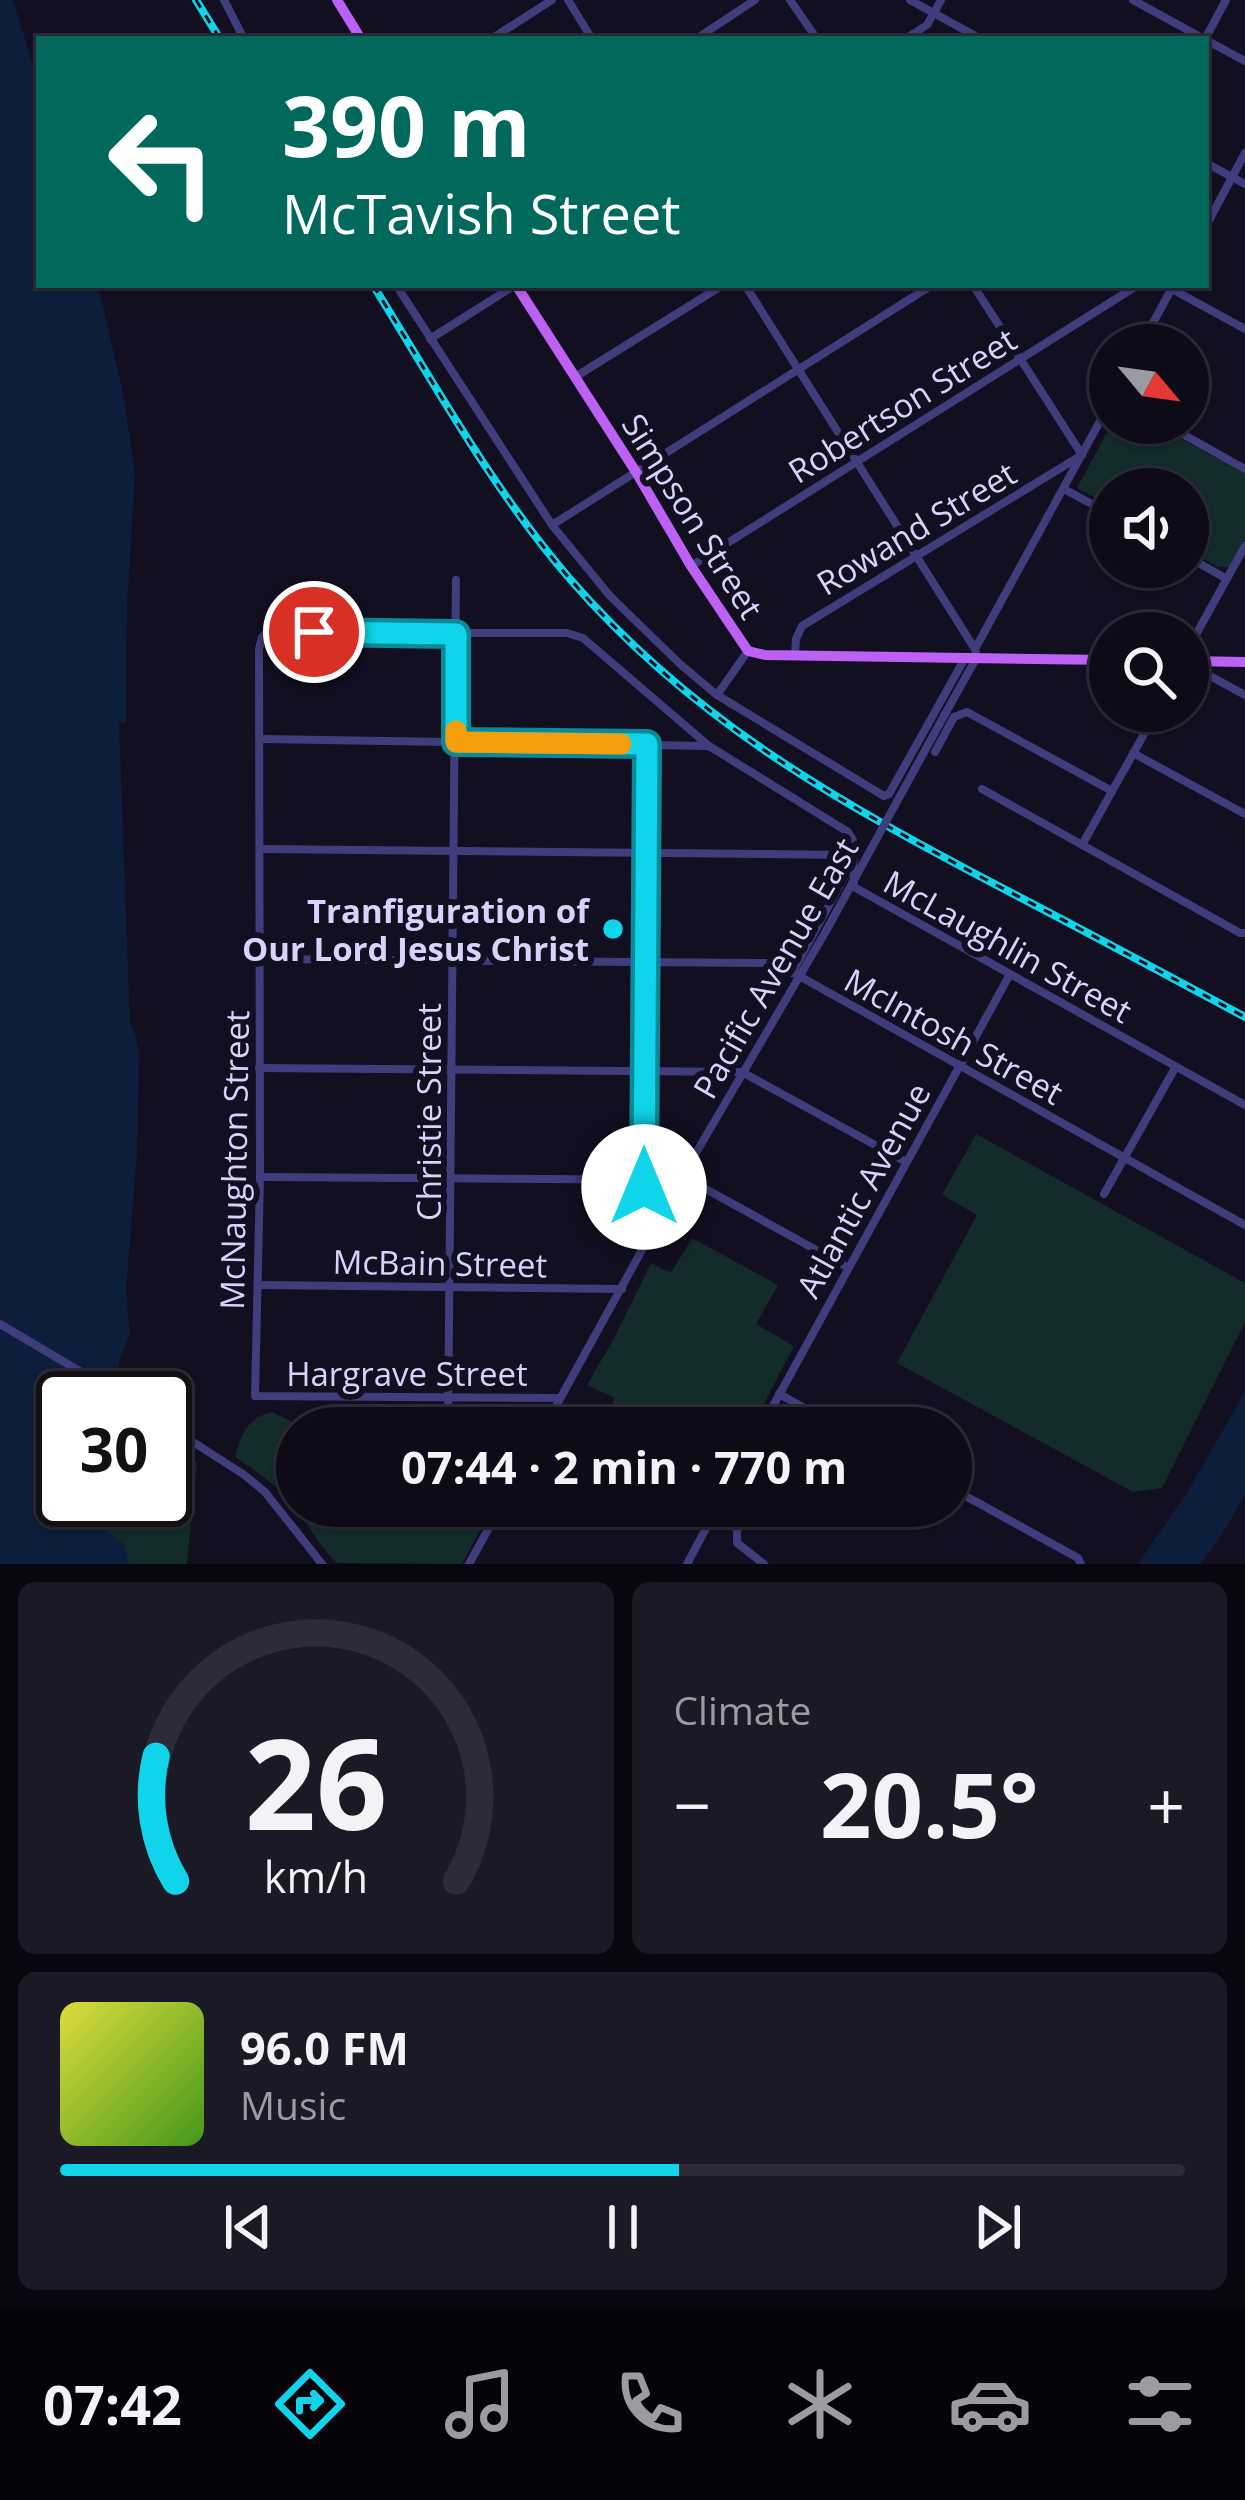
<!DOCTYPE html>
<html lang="en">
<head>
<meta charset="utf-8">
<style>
	body { margin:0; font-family:"Open Sans",sans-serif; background:#1c1926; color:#f1f3f6; height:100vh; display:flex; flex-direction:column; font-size:45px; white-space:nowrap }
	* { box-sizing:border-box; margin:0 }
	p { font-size:39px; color:#9b9ba2 }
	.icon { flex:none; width:66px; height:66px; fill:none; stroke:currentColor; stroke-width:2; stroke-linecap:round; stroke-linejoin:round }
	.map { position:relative; height:1564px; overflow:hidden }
	.details { display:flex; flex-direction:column; gap:18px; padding:18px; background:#08060e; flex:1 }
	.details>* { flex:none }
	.hud { position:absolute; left:36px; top:36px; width:1173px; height:252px; border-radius:0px; box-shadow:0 3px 9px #0004,0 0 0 3px #2e2b38; background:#00695c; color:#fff; overflow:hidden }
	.needle { width:78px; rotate:119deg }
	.fabs { position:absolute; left:1089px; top:324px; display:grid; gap:24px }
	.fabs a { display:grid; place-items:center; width:120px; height:120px; border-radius:50%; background:#0e0b19; box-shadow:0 3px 9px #0004,0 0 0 3px #2e2b38; font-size:60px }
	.speed { position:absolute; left:36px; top:1371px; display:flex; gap:24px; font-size:60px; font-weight:700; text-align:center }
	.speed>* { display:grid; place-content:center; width:156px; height:156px; border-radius:50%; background:#0e0b19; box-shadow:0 3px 9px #0004,0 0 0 3px #2e2b38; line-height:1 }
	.speed .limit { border:6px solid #111; border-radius:18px; background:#fff; color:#111 }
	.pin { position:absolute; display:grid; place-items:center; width:102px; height:102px; color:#fff; margin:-51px; border:6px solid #fff; border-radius:50%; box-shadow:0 3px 12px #0007 }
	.me { position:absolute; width:132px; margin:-66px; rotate:0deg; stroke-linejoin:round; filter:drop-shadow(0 0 9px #0008) }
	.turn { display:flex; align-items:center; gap:42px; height:252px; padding:0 48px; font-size:54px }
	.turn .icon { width:156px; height:156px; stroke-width:2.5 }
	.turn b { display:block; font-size:84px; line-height:102px }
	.big { font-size:90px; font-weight:700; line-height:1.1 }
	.details .card { flex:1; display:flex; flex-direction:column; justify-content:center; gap:18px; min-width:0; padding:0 42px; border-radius:18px; background:#1c1926 }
	.details .dial { align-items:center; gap:0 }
	.dial svg { height:312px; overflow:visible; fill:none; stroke:#2e2b38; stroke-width:7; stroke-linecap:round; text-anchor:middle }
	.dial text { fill:#f1f3f6; stroke:none }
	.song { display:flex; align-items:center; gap:36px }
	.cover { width:144px; height:144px; border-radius:18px; background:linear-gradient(135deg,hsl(60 70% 55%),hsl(100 70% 35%)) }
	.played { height:12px; border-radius:6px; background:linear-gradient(90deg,#10d4ea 55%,#2e2b38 55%) }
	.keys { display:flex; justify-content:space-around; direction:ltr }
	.heat { display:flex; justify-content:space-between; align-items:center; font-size:66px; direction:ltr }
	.details .tiles { flex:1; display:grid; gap:18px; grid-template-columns:1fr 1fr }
	.card:last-child { grid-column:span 2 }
	.trip { position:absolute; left:276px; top:1407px; width:696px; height:120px; border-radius:60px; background:#0e0b19; box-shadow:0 3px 9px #0004,0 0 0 3px #2e2b38; font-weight:700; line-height:120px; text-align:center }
	.tab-bar { display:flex; height:192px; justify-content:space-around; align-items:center; background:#06040a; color:#9b9ba2 }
	.tab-bar .icon { width:84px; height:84px }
	.tab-bar .on { color:#10d4ea }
	.tab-bar b { font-size:54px; color:#f1f3f6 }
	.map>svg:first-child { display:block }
	.green { fill:#132b2a }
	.water { fill:#0d1e3c }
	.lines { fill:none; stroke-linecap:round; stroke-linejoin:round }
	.minor { stroke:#403d7d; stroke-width:8 }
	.major { stroke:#bd61f4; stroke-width:10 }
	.rail-casing { stroke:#10d4ea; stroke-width:8 }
	.rail { stroke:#120f21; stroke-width:3; stroke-dasharray:9; stroke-linecap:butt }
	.minor-bridge { stroke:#403d7d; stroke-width:8 }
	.route-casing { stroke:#0a8a98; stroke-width:30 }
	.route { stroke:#10d4ea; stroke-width:21 }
	.slow { stroke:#f59e0b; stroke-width:21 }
	.poi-dot { fill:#10d4ea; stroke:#120f21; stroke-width:4.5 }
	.labels { text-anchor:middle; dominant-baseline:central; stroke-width:12; stroke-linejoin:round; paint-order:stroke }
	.street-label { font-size:33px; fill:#d7d3fc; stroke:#120f21 }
	.poi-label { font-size:33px; font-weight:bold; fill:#d7d3fc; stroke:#120f21; text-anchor:end }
</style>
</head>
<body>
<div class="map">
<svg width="1245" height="1564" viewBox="0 0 1245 1564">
	<rect width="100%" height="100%" fill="#120f21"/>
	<g class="green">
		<path d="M1112,423H1153L1245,474V539L1230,567H1218L1188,550V489H1110V506L1077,488Z"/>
		<path d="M976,1134L1245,1283V1322L1162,1488L1133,1492L897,1363L977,1215L942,1195Z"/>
		<path d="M692,1238L778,1285L756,1324L794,1346L751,1428H599L615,1398L587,1385L614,1338L651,1263L671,1273Z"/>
		<path d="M272,1412L295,1423L297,1506H481L491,1510L462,1564L337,1563C317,1545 307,1520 289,1500C274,1483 254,1470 235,1457C241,1434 247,1418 272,1412Z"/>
		<path d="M165,1447L197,1463L187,1564H90L100,1500H165Z"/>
	</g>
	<g class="water">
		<path d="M0,0H13L39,85V285H98L124,398L135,474L127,606L126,723H119L130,1025L134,1030L139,1052L137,1153L126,1290L130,1334L120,1359L113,1398H63V1500H104C107,1530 98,1525 125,1545L129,1564H0Z"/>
		<path d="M1245,1392V1494L1223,1533L1201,1564H1138L1188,1491Z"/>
	</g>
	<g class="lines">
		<g class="minor">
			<path d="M224,0L244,39"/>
			<path d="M568,0L592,39"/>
			<path d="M790,0L817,39"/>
			<path d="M910,0L981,39"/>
			<path d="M1133,0L1204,39"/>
			<path d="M491,39L552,0"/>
			<path d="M696,39L755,0"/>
			<path d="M905,39L927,25L941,0"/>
			<path d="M1205,39L1226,0"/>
			<path d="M1206,40L1245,61"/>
			<path d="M1206,163L1245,184"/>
			<path d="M1206,226L1245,153"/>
			<path d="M396,285L552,525L610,596L680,664L717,695L884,796L889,794L965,658"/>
			<path d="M745,285L975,649"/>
			<path d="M973,285L1082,455"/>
			<path d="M1172,289L1245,329"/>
			<path d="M430,339L515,285"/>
			<path d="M1141,345L1173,286"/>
			<path d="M575,377L723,285"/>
			<path d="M1163,423L1245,469"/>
			<path d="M1064,489L1110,514"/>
			<path d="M552,525L932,285"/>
			<path d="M1188,557L1227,579"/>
			<path d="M691,566L1138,285"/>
			<path d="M1188,649L1245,546"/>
			<path d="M795,654L796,639L802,626L1082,455"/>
			<path d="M1188,664L1245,695"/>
			<path d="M717,695L748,651"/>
			<path d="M945,714L977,657L975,649L1110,403"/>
			<path d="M261,739L709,746"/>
			<path d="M935,752L954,717L967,712L1112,791"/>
			<path d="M1133,753L1245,814"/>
			<path d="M982,789L1240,933H1245"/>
			<path d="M1082,845L1157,711"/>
			<path d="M260,849L854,855"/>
			<path d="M260,959L776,963L1245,1225"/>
			<path d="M792,973L853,861"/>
			<path d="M259,1068L742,1072L906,1162"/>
			<path d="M260,1177L681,1180L693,1182L847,1267"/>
			<path d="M1104,1194L1175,1068"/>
			<path d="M645,1240L647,744"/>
			<path d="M258,1285L622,1289"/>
			<path d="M0,1324L125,1398"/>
			<path d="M779,1394L841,1428"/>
			<path d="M560,1398L255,1396L260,1177L259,649L262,637L266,633H567L583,638L709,746L848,832L853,840L854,887L1245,1105"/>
			<path d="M165,1424L243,1474L265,1492L322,1564"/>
			<path d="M448,1428L456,580"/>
			<path d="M544,1428L686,1170L826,931"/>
			<path d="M761,1428L1009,976"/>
			<path d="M812,1428L819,1416"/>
			<path d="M951,1488L1078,1558L1081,1564"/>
			<path d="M750,1506L737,1531V1543L764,1564"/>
			<path d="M469,1564L501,1506"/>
			<path d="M687,1564L718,1506"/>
		</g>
		<g class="major">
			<path d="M337,0L361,39"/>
			<path d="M516,285L636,472L691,566L748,651L765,655L1110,660"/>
			<path d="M1188,661L1245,662"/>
		</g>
		<g class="rail-casing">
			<g id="rail">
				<path d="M196,0L220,39"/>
				<path d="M373,285C435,385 493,490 570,579C694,722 840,803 1004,889C1085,931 1165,974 1245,1017"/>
			</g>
		</g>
		<use href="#rail" class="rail"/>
		<path class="minor-bridge" d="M826,931L945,714"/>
	</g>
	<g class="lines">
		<g class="route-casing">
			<path id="route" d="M314,632L456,634V742L647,744L644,1187"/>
		</g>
		<use href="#route" class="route"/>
		<path class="slow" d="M456,731V742L621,744"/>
	</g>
	<circle class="poi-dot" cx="613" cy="929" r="12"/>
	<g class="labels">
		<g class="street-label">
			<text transform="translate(902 405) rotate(-32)">Robertson Street</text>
			<text transform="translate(693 516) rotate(58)">Simpson Street</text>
			<text transform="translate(916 528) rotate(-31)">Rowand Street</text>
			<text transform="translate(1008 946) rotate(29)">McLaughlin Street</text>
			<text transform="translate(775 968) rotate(-60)">Pacific Avenue East</text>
			<text transform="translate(954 1036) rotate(29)">McIntosh Street</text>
			<text transform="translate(428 1112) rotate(-90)">Christie Street</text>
			<text transform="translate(234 1160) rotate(-89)">McNaughton Street</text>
			<text transform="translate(863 1190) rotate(-61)">Atlantic Avenue</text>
			<text transform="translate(440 1263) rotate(1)">McBain Street</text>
			<text x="407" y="1373">Hargrave Street</text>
		</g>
		<g class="poi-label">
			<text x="589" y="910">Tranfiguration of<tspan x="589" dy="38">Our Lord Jesus Christ</tspan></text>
		</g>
	</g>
</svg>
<div class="fabs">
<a><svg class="needle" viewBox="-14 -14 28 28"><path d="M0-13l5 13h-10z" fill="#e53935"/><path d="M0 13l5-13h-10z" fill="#9b9ba2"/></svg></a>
<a><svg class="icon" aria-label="sound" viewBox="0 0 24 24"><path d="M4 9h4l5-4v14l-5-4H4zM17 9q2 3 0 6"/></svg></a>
<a><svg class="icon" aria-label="search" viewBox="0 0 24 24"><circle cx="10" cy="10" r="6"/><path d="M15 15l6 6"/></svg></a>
</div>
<div class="speed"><div class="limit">30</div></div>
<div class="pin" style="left:314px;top:632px;background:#d93025"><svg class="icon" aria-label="arrive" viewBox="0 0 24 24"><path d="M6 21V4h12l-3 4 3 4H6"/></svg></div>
<svg class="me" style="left:644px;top:1187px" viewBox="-20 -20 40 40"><circle r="19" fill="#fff"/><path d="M0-13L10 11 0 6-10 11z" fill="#10d4ea"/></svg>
<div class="trip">07:44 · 2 min · 770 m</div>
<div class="hud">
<div class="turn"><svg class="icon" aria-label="left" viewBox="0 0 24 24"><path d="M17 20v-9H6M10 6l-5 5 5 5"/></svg><div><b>390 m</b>McTavish Street</div></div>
</div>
</div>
<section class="details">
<div class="tiles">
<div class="card dial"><svg viewBox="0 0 100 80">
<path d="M14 69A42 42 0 1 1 86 69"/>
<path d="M14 69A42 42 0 0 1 9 37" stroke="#10d4ea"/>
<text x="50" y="56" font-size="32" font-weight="700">26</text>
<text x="50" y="72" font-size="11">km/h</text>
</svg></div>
<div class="card"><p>Climate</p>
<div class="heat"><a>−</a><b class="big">20.5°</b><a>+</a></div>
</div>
<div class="card">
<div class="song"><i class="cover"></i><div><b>96.0 FM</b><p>Music</p></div></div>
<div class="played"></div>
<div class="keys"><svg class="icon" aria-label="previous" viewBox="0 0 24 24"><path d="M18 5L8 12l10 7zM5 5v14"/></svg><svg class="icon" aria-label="pause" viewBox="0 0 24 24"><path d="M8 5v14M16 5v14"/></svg><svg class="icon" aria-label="next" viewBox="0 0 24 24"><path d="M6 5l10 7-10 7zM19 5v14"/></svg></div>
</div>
</div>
</section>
<nav class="tab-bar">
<b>07:42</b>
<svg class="icon on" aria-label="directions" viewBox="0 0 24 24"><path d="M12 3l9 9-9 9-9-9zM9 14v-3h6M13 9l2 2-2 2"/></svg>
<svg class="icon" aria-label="music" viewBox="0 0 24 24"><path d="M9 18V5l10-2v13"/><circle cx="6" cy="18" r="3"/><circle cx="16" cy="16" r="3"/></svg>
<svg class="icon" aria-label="phone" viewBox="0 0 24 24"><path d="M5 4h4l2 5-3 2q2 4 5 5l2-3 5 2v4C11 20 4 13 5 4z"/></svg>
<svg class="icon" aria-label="climate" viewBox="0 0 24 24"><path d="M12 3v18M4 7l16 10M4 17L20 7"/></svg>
<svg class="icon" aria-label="car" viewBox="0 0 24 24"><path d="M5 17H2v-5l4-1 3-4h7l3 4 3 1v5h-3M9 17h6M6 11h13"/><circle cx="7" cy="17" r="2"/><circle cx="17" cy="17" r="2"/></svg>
<svg class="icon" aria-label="filters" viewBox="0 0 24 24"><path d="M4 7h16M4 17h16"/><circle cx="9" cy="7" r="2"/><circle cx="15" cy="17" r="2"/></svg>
</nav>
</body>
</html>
